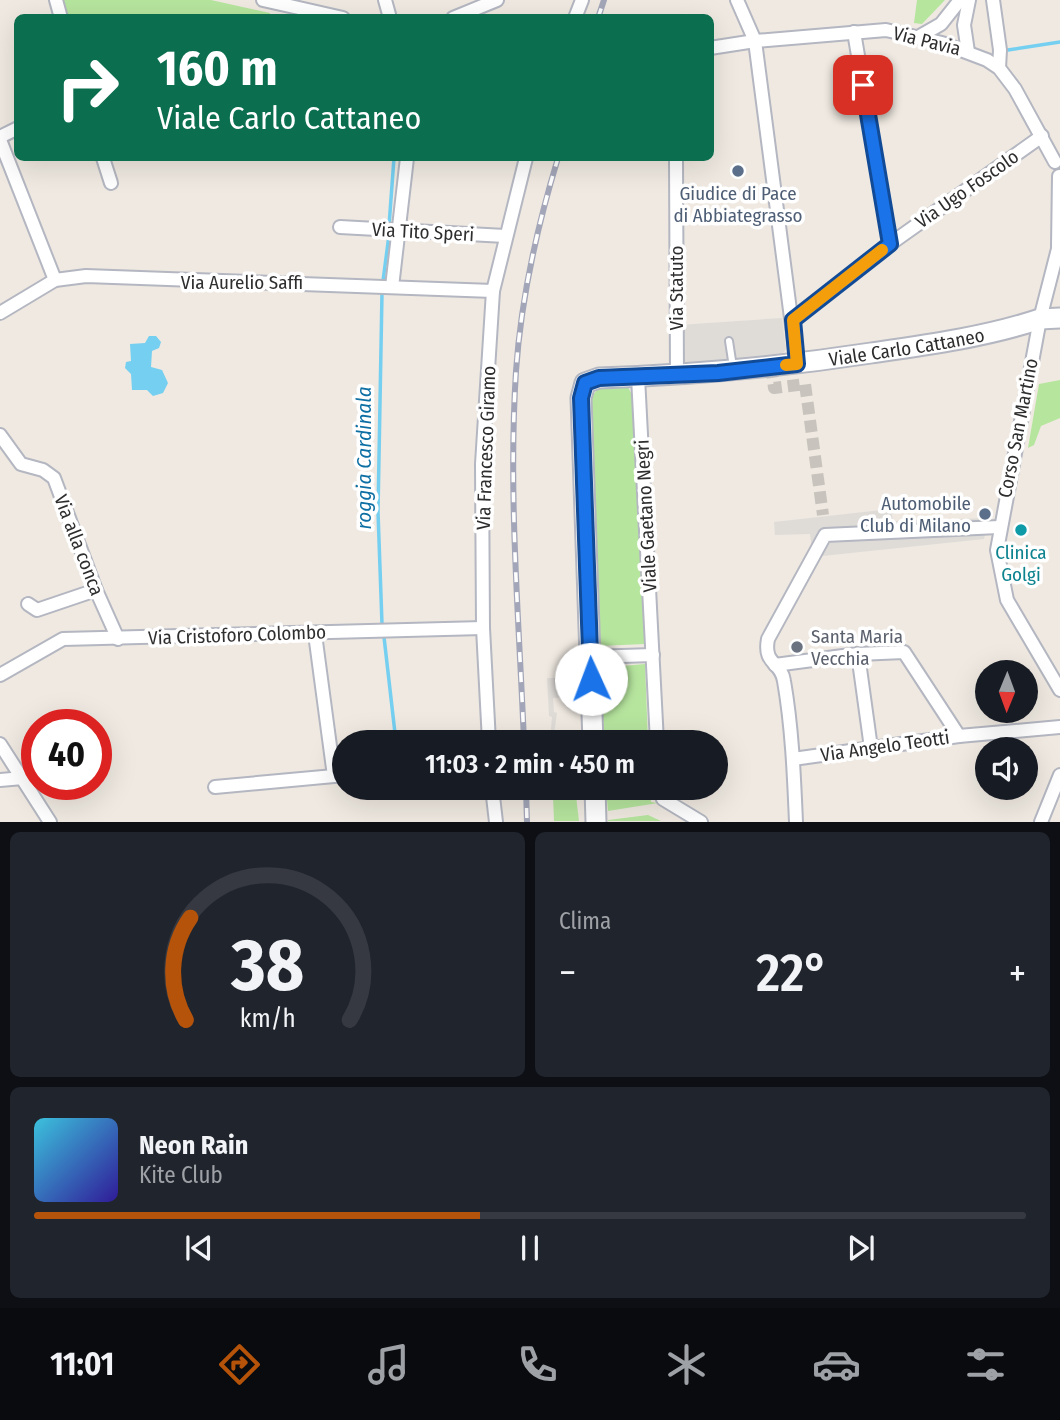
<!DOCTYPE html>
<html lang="it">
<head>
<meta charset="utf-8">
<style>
	body { margin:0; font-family:"Fira Sans Condensed",sans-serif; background:#20242c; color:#f1f3f6; height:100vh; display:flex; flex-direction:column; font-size:26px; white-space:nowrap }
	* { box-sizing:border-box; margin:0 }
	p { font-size:23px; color:#9ea1a6 }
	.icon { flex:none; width:38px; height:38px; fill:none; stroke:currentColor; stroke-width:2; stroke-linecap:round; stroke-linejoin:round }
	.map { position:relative; height:822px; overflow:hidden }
	.side { display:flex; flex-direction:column; gap:10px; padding:10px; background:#0d0f14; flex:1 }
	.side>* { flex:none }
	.hud { position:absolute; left:14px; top:14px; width:700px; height:147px; border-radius:10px; box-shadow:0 7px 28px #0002; background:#0b6e4f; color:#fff; overflow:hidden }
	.needle { width:46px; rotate:181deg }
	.fabs { position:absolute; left:975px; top:660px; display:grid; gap:14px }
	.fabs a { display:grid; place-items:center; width:63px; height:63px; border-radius:50%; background:#171b24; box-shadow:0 7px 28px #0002; font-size:35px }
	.speed { position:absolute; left:21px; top:709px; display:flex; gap:14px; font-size:35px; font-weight:700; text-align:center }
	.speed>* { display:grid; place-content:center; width:91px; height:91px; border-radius:50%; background:#171b24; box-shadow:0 7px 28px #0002; line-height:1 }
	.speed .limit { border:10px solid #d22; background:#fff; color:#111 }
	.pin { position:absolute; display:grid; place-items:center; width:60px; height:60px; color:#fff; margin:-30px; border-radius:14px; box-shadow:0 4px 10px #0006 }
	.me { position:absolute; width:77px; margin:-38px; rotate:358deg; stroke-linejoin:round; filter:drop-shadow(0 0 5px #0008) }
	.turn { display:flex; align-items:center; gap:24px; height:147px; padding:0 28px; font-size:32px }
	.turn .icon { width:91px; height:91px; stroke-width:2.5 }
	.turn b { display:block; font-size:49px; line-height:60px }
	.big { font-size:52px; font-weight:600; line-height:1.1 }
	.side .tile { flex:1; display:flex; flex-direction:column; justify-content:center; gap:10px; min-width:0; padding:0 24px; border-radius:10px; background:#20242c }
	.side .dial { align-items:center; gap:0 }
	.dial svg { height:182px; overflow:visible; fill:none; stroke:#363941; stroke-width:7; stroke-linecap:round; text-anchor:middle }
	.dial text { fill:#f1f3f6; stroke:none }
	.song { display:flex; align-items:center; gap:21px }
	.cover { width:84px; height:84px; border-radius:10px; background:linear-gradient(135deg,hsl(190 70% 55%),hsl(250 70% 35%)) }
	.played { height:7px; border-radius:4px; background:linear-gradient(90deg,#b45309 45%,#363941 45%) }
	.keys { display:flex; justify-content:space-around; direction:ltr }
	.heat { display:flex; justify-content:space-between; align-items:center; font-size:38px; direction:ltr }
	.side .tiles { flex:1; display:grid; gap:10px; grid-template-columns:1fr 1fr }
	.tile:last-child { grid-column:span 2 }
	.trip { position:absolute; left:332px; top:730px; width:396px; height:70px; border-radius:35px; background:#171b24; box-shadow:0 7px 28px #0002; font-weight:600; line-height:70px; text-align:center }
	.menu { display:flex; height:112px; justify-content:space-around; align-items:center; background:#090b0e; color:#9ea1a6 }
	.menu .icon { width:49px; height:49px }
	.menu .active { color:#b45309 }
	.menu b { font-size:32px; color:#f1f3f6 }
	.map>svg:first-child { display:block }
	.green { fill:#b6e59e }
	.plaza { fill:#dfdcd8 }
	.water { fill:#75cff0 }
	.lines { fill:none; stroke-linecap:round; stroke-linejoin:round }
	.stream { stroke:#75cff0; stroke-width:3.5 }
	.street-tunnel { stroke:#c8c4bd; stroke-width:12; stroke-dasharray:12 6; stroke-linecap:butt }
	.lane-casing { stroke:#b4b7c1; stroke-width:10 }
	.street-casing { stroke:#b4b7c1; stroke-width:16 }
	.secondary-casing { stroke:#b4b7c1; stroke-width:23 }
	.lane { stroke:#fff; stroke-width:6 }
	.street { stroke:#fff; stroke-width:12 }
	.secondary { stroke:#fff; stroke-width:19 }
	.rail-casing { stroke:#a3a6b8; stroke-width:6 }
	.rail { stroke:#fff; stroke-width:3.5; stroke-dasharray:10; stroke-linecap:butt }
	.route-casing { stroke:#114b97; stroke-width:18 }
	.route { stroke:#1a73e8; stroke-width:12 }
	.slow { stroke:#f59e0b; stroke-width:12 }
	.service-dot { fill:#5c6f8a; stroke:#fff; stroke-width:2.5 }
	.culture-dot { fill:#0f9aa8; stroke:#fff; stroke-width:2.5 }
	.worship-dot { fill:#6b7280; stroke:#fff; stroke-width:2.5 }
	.labels { text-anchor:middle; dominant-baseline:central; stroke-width:7; stroke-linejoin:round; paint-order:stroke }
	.street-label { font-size:19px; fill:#2e2e2e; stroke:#fff }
	.service-label { font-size:19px; fill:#4e5e75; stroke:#fff }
	.culture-label { font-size:19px; fill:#0d838f; stroke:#fff }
	.worship-label { font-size:19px; fill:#5b616d; stroke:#fff; text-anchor:start }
	.water-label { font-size:21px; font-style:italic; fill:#0d6fa3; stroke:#fff }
</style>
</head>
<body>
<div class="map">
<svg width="1060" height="822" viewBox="0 0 1060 822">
	<rect width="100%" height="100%" fill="#efe9e1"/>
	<g class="green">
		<path d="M63,0H211L270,13L269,18L68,17Z"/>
		<path d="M917,0H945L922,24L914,23Z"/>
		<path d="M1060,380V418L1041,426L1034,445L1028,448L1039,384Z"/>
		<path d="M627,385L633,397L645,644L599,646L589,399L600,387Z"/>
		<path d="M645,664L648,742H604L599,668Z"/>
		<path d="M606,788H650L651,802L658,803L608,811Z"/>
		<path d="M553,796H576L579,821H554Z"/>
		<path d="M648,815L661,821H608V820Z"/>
	</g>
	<g class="plaza">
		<path d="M782,318L786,349L779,359L683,369L679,325Z"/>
		<path d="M891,509L893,521L989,518L984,539L813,557L810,534L775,535L774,522Z"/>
		<path d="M547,678H578V692L567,702L566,697L553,698L554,712L557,713L553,742H550L552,717L549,716Z"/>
	</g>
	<path class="water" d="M149,336H156L161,342L159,348L152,351L151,367L162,370L168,383L163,393L153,396L147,390H132L131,374L125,368L126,362L131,361L130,344L145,343Z"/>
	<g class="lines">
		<g class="stream">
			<path d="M1008,50L1060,42"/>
			<path d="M389,226L394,158"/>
			<path d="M383,281L389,235"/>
			<path d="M382,293L378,512L382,624"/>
			<path d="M384,637L396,742"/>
		</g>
		<path class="street-tunnel" d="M771,366L774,388L805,384L823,515"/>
		<g class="lane-casing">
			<path id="lane" d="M729,341L733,367"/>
		</g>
		<g class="street-casing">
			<g id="street">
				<path d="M56,0L61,18"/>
				<path d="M263,0L343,18"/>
				<path d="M385,0L390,18"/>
				<path d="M737,0L755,41L797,364"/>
				<path d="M993,0L1000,50L999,68"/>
				<path d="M453,18L497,0"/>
				<path d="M575,18L582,0"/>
				<path d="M854,32L890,244"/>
				<path d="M920,36L941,24L960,0"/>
				<path d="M710,48L755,41L886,30L942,43L987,60L999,68L1015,89L1055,162"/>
				<path d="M968,52L964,25L969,0"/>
				<path d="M0,137L18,128"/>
				<path d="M0,140L55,280"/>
				<path d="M103,158L111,183"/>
				<path d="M676,158L677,376"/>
				<path d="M340,227L505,236"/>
				<path d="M1060,241L1040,319L997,550L1007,600L1060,690"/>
				<path d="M1058,246L1059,176"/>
				<path d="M392,287L407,158"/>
				<path d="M0,313L55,280L86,276L493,291"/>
				<path d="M793,320L890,244L1042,136"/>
				<path d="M638,377L657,742"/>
				<path d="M0,435L21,464L43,470L54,478L96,590L118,639"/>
				<path d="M28,604L37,610L96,590"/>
				<path d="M315,634L334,776L345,775"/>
				<path d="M858,654L871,748"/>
				<path d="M590,657L653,655"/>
				<path d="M775,665L858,654L904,652L959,736"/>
				<path d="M0,675L63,639L483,628"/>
				<path d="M489,742L483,628L482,464L493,291L526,158"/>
				<path d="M0,744L50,822"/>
				<path d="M793,759L959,736L1060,727"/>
				<path d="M0,780L23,778"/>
				<path d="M215,787L334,776"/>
				<path d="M492,788L496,822"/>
				<path d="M658,788L663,799L701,822"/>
				<path d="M796,822C794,775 792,727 784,681C781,661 763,665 768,639L825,535L999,527"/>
				<path d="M1041,822L1060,775"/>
			</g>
		</g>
		<g class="secondary-casing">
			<g id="secondary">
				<path id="s1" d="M593,742L581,398L585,383L599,378C691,375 780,367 871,353C927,345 986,337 1040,319L1060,318"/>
				<path d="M595,788L596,822"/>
			</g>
		</g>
		<use href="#lane" class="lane"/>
		<use href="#street" class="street"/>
		<use href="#secondary" class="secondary"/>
		<g class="rail-casing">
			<g id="rail">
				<path d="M598,18L604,0"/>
				<path d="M524,742C519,619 508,494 516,371C521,299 537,227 558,158"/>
				<path d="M526,788L527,822"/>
			</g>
		</g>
		<use href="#rail" class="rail"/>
	</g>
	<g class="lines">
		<g class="route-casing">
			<path id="route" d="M591,679L581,398L585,383L599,378L718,373L797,364L793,320L890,244L863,85"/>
		</g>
		<use href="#route" class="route"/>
		<path class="slow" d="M786,365L797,364L793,320L882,250"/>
	</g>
	<g class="service-dot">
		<circle cx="738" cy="171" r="7"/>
		<circle cx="985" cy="514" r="7"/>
	</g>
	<circle class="culture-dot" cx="1021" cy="530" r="7"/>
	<circle class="worship-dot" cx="797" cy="647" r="7"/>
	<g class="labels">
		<g class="street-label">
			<text transform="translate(927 41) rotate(14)">Via Pavia</text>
			<text transform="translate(967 189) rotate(-35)">Via Ugo Foscolo</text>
			<text transform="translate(423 232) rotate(3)">Via Tito Speri</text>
			<text x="242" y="282">Via Aurelio Saffi</text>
			<text transform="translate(676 288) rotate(-90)">Via Statuto</text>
			<text stroke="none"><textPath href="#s1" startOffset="684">Viale Carlo Cattaneo</textPath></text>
			<text transform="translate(1018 428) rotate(-79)">Corso San Martino</text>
			<text transform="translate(486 448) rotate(-88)">Via Francesco Giramo</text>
			<text transform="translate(646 516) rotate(-93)">Viale Gaetano Negri</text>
			<text transform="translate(79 545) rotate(69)">Via alla conca</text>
			<text transform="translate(237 635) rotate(-2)">Via Cristoforo Colombo</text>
			<text transform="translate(885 746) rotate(-8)">Via Angelo Teotti</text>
		</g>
		<g class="service-label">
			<text x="738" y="193">Giudice di Pace<tspan x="738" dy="22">di Abbiategrasso</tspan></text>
			<text x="971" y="503" text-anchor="end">Automobile<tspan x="971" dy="22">Club di Milano</tspan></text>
		</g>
		<g class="culture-label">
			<text x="1021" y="552">Clinica<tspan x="1021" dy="22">Golgi</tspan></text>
		</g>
		<g class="worship-label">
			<text x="811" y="636">Santa Maria<tspan x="811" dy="22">Vecchia</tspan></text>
		</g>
		<g class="water-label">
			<text transform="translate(364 458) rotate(-90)">roggia Cardinala</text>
		</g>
	</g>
</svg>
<div class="fabs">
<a><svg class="needle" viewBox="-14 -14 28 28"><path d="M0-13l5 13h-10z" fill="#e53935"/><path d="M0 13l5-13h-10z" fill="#9ea1a6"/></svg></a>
<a><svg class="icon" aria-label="sound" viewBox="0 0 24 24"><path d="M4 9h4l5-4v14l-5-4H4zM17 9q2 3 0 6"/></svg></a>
</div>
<div class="speed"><div class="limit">40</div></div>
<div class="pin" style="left:863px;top:85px;background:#d93025"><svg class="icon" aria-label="arrive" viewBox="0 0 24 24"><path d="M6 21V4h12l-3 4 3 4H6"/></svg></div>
<svg class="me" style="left:591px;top:679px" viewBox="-20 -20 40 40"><circle r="19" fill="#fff"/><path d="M0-13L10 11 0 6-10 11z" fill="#1a73e8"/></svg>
<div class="trip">11:03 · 2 min · 450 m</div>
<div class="hud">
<div class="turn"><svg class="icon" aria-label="right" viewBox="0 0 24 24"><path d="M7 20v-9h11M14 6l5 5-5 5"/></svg><div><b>160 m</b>Viale Carlo Cattaneo</div></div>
</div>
</div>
<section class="side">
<div class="tiles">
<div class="tile dial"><svg viewBox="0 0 100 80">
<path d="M14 69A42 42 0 1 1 86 69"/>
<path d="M14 69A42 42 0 0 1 16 24" stroke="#b45309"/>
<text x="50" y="56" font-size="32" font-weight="700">38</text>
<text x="50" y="72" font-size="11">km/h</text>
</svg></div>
<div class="tile"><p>Clima</p>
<div class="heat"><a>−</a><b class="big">22°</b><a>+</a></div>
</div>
<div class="tile">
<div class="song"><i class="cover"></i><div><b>Neon Rain</b><p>Kite Club</p></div></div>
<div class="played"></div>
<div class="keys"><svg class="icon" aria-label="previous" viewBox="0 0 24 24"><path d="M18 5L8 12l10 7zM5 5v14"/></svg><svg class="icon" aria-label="pause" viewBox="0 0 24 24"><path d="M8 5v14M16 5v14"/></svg><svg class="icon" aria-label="next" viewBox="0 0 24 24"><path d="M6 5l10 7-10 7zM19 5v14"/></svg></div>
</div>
</div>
</section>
<nav class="menu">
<b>11:01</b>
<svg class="icon active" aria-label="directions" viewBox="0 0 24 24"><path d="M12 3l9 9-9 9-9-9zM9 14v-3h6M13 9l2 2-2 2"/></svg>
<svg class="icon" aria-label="music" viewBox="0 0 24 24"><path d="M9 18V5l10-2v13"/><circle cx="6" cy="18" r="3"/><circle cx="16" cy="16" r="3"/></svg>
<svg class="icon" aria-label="phone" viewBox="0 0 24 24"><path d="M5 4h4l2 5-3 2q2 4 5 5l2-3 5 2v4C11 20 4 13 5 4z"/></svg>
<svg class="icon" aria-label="climate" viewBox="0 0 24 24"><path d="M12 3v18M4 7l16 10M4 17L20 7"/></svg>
<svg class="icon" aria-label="car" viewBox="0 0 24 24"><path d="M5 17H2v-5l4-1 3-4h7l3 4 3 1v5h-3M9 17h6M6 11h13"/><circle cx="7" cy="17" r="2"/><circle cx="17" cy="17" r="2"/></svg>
<svg class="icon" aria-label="filters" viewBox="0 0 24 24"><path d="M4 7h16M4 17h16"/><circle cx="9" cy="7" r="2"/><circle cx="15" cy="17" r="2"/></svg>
</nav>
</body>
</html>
